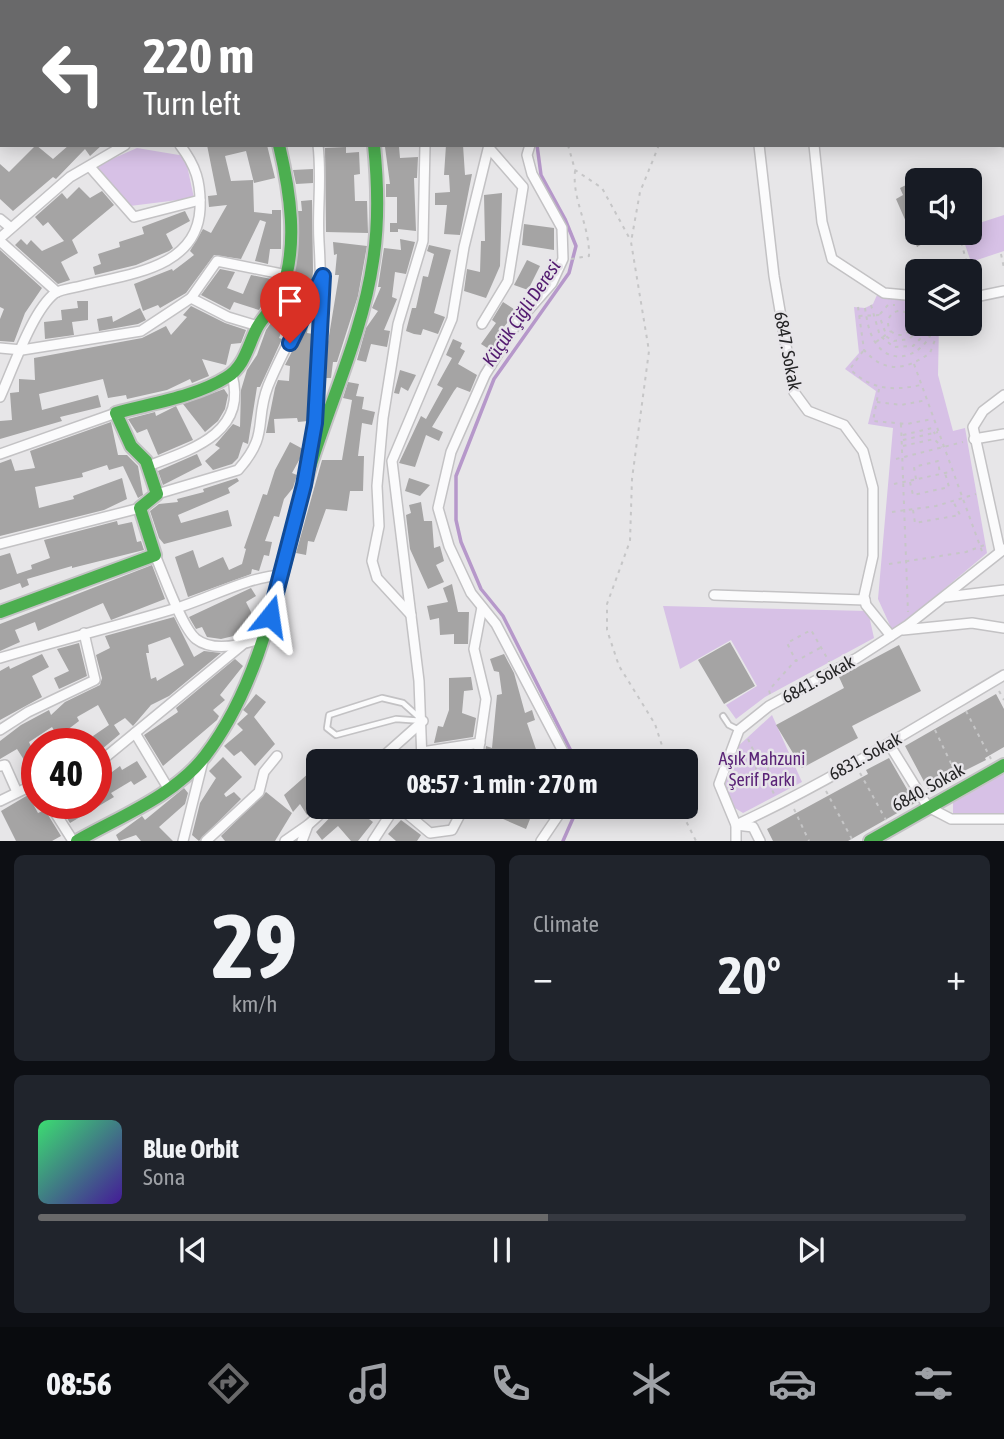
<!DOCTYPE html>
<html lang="en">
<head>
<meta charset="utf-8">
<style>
	body { margin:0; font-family:"Asap Condensed",sans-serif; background:#20242c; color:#f1f3f6; height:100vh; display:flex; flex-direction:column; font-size:26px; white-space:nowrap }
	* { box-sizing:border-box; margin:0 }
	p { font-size:23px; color:#9ea1a6 }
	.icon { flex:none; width:38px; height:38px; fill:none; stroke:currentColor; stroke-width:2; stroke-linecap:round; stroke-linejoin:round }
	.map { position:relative; height:841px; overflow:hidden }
	.drawer { display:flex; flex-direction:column; gap:14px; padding:14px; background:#0d0f14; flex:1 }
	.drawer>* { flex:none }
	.hud { position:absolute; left:0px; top:0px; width:1004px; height:147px; box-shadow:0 4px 18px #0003; background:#69696a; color:#fff; overflow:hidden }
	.tools { position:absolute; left:905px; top:168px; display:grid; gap:14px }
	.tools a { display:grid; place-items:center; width:77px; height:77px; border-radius:10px; background:#171b24; box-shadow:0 4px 18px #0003; font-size:35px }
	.speed { position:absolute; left:21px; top:728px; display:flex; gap:14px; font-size:35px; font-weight:700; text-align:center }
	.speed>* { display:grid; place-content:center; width:91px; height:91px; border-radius:50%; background:#171b24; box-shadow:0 4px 18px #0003; line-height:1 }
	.speed .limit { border:10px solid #d22; background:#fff; color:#111 }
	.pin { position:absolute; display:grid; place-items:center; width:60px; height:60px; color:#fff; margin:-72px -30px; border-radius:50% 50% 50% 0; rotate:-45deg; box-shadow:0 0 7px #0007 }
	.pin .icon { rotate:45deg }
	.me { position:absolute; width:77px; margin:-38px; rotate:15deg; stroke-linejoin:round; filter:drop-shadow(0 0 5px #0008) }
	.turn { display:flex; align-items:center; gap:24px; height:147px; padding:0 28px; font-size:32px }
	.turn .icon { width:91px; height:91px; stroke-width:2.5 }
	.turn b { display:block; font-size:49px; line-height:60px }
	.big { font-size:52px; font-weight:700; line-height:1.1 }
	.drawer .card { flex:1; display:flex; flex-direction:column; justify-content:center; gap:10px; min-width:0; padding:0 24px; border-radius:10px; background:#20242c }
	.drawer .dial { align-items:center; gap:0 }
	.dial b { font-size:91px; line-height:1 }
	.song { display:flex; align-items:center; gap:21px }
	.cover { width:84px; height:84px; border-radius:10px; background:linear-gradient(135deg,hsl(140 70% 55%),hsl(260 70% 35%)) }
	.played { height:7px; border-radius:4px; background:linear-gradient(90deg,#69696a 55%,#363941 55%) }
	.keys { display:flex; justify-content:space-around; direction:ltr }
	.heat { display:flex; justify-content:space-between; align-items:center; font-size:38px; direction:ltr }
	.drawer .tiles { flex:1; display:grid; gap:14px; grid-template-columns:1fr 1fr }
	.card:last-child { grid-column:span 2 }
	.trip { position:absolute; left:306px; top:749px; width:392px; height:70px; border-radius:10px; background:#171b24; box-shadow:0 4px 18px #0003; font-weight:700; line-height:70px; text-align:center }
	.tabs { display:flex; height:112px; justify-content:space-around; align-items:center; background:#090b0e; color:#9ea1a6 }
	.tabs .icon { width:49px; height:49px }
	.tabs .selected { color:#69696a }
	.tabs b { font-size:32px; color:#f1f3f6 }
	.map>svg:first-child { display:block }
	.green { fill:#d7c1e6 }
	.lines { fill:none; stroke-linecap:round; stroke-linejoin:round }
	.stream { stroke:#b698ca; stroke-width:3.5 }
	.building { fill:#a5a4a4; fill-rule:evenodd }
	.lane-casing { stroke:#c3c2c4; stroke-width:8 }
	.street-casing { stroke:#c3c2c4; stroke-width:12 }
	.fast-casing { stroke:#c3c2c4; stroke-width:16 }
	.path { stroke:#c6c6c7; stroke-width:2; stroke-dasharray:3.5 5; stroke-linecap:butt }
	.lane { stroke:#fbfbfc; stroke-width:4.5 }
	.street { stroke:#fbfbfc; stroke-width:9 }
	.fast { stroke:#4caf50; stroke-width:12 }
	.route-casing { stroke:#114b97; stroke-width:18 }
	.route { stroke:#1a73e8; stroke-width:12 }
	.labels { text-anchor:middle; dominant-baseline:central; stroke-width:5; stroke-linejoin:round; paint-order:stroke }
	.street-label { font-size:18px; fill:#252526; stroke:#e7e5e9 }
	.park-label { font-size:18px; fill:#5a2377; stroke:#e7e5e9 }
	.water-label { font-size:19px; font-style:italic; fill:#531b70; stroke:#e7e5e9 }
</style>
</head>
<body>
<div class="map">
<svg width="1004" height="841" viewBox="0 0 1004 841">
	<rect width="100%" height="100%" fill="#e7e6e8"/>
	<g class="green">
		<path d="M137,148L185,156L194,198L130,206L96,166Z"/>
		<path d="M1004,215V251L971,262L961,233H970V226Z"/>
		<path d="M874,285L884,293L917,296V324H939L938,375L953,431L965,428L987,553L893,632L878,599L893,428L868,424L876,391L845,369L859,353L854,307L865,308L873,304L877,295Z"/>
		<path d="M663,606L868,611L874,638L765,697L736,719L726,705L757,686L731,640L680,669Z"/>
		<path d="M772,715L802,782L743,813L735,808L724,783L734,750Z"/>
		<path d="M1004,774V813H953V803Z"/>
	</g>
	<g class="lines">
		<g class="stream">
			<path d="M612,0L613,2"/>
			<path d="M537,145L541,175L565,219L576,246L569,273L494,379L456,476V520L461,542L481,589L503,616L576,761"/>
			<path d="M563,841L578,807"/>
		</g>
	</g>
	<g class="building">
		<path d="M36,145L53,159L69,145H102L90,156L85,149L56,179L53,177L13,211L0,199V164L9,172Z"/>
		<path d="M207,145H267L275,178L254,183L246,151L225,156L231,181L253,180L254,212L272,214V210H281V249H270L268,264L255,261L266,222L260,220L241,259L214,255L186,293L160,308L158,305L143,311L134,284L172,269L173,271L185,262L194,255L190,251L203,229L211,233L227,205L209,207L208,196L217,195Z"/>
		<path d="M446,145H463L465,175L472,174L460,235L444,234L447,205H435V193L450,192L449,175H444Z"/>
		<path d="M346,147V153L359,152L360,174L354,175L355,201H367L368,233L326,232L325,148Z"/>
		<path d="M385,147H399L400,158L418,157L417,178H414L416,231L398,229V232H390V223H397V197H386V184H390Z"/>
		<path d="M313,169V183L296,184L293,170Z"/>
		<path d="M910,183L917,200V233H942L917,247L896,199L903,195L900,188Z"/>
		<path d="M79,187L90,198L102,191L114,205L72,240L78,253L61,262L70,280L58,284L15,245L21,239L27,245L31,240L42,251L64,241L48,222L43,226L35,217L62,193L67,199Z"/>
		<path d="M502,193L500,266L486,298L464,291L467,269L480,272L481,241H485L484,195Z"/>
		<path d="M312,200L313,271L312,283L294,280L298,211H302L301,201Z"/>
		<path d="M185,211L190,221L166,234L173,248L169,251L136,265L95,275L93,267L101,264L98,254L120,247L119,242L144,234L142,227Z"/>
		<path d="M524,224L554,228V250L522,245Z"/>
		<path d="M400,239L415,242L406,274L395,272L392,297L397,299L384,330L390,331L387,347L371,344L366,362L357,360L366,328L378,311L372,308L381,287H378L384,248L401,250Z"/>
		<path d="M333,242L367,246L358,296L337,362H333L331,378H326L327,348L339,275H335L337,254L334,255Z"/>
		<path d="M429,245L451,250L434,313L445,317L438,334L423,329L421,335L414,334L406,331L412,308H416L423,276L428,277L434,254L427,251Z"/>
		<path d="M0,250L42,288L25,313L14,342L0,341V319L4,309L0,307Z"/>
		<path d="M527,260L540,266L528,290L514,285Z"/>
		<path d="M220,269L235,272L227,288L243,294L251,275L276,280L259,310L234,302L230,310L201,295Z"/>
		<path d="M287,300L300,305L291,322L286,320L279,338L282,339L260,387H257L248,444L243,442L238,458L232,464L213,470L205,461L220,448L215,445L233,424L240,427L241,390L247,370L257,355L266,330Z"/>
		<path d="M77,301H88V320L72,322L74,335L45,339L44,322L62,320L61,310L78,308Z"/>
		<path d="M503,302L517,311L498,334L501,336L492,351L481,344L496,323L492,320Z"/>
		<path d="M191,306L225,323L246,330L241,343L231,344L226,365L202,359L209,376L192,383L190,379L167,390L127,399L126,395L108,398L103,379L39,394L42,410L98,395L101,407L60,417L62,421L0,439V421L12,420L10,393L19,392V379L35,380L34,358L142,338L166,326L171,335L187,317L183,315Z"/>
		<path d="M140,308L146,320L138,324L99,331L97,319L112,316L113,322Z"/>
		<path d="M305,326H308L307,333L313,334L311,348L313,349L308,421L298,422L297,418L274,419L275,433H266L275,388L278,380L289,381L290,366L285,365Z"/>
		<path d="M453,339L462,343L460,348L465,351L458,364L477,375L470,392L457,387L454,391L432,427L443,432L439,441L426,435L415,467L399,463L421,416L426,419L443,388L437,385L452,358L446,355Z"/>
		<path d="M400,370L416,375L408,391L401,387L399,394L394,393Z"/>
		<path d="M348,382L359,384L356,396L364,397L362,409L375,412L372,425L362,423L358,456H364L363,491H350L347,511L326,509L314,542L308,541L306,555L296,553L322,460H342L352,400L343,398Z"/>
		<path d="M224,389L228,395L225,409L218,421L205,432L183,404Z"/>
		<path d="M176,406L193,440L158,455L147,429L137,433L128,419L155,412L156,416Z"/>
		<path d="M111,422L118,455H127L138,466L143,495L138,498L123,466L109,470L107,465L82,473L83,477L35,487L39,508L74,499L73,496L122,478L127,499L104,510L0,536V463L11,459L15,471L35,468L30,451Z"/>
		<path d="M290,442L303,449V453L292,473L297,475L293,488L284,499L279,517L274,516L265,541L272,542L269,556L264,555L259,571L252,569L251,574L188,597L175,557L193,550L199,568L223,557L229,570L242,564L246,549L244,548L263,494L267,495L275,470Z"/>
		<path d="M197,454L202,465L163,485L158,471Z"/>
		<path d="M237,478L239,481L228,488L230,493L178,515L181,523L228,510L232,526L164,544L159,538L150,511L159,504L178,502L177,499L204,492L203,489Z"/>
		<path d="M409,478L430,485L420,496L405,491Z"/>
		<path d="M421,502L424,521H432L434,548L440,546L444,561L436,565L444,582L428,589L410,549L406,515L411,513L409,505Z"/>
		<path d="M117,521L118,525L132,522L137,542L141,541L144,550L72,568V566L27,579L29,585L22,588L20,583L0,590V556L10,553L17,574L32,569L31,565L50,558L44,540Z"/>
		<path d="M152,565L165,599L111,620L103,603L38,631L35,622L15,630L20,642L0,651V624Z"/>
		<path d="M452,584L458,612H469L468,644H454V634L440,635L439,618L430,620L427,606L448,602L443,588Z"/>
		<path d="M251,588L256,596L246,602L256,622L244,628L246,633L221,639L207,637L202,627L196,629L189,617Z"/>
		<path d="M174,617L194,657L204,651L221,653L169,696L151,705L133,726L125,718L114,725L120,734L96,754L93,736L109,725L98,705L77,717L79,721L58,737L52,727L29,742L37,760L28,766L17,749L0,759V741L21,725L49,710L51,715L65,702L100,685L102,678L96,655L110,648L105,636ZM170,637L184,665L157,681L156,677L151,679L146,653H149L148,645Z"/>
		<path d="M730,642L755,686L724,704L698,660Z"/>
		<path d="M79,643L87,676L59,689L54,678L69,671L57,649Z"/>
		<path d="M899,645L921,691L852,726L858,738L802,768L776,725L844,688L839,677Z"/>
		<path d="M42,654L49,667L32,676L42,697L0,720V671L9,666L10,669Z"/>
		<path d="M504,654L514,673L525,713L532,710L535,720L527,723L540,761H484L486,746L492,748L497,695L502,694L499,672L494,671L490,659Z"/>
		<path d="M235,659L243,666L220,695L225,700L213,710L219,716L217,720L163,766L144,735L178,712L176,708Z"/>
		<path d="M471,677L473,690L464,691L462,713L476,718L473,737L434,743L438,726L443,727L449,710V678Z"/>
		<path d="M256,694L266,702L254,717L275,744L255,766L241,751L234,756L224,746L243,730L237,724L248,714L243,710Z"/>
		<path d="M996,694L1004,709V747L985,758L986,760L928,789L905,746Z"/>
		<path d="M354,749H381L371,761H338Z"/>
		<path d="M223,757L242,777L224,794L226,797L234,792L241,799L199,841L192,835L200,803L216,778L209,771Z"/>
		<path d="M889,758L915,803L848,841H773L767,829L868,774L866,770Z"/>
		<path d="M137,761L147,777L134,785L131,781L111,793L114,797L70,823L61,808L69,803H96V784L120,766L122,770Z"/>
		<path d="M318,765V806L307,815L300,804L293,812L284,795Z"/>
		<path d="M184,788L188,793L185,804L159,827L173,841H141L136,835L119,841L116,835L142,816L145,820Z"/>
		<path d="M266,792L292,813L275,841H225L221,836Z"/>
		<path d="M28,795L38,813L45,810L61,836L52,841H16L1,811Z"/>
		<path d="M340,807H378L369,819L373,822L358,841H351L338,826L322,840L316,832Z"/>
		<path d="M490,807L509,810L511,807H529L527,812L532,814L526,829L487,812Z"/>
		<path d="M401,820L421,835L417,841H396L388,834Z"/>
	</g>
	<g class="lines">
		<g class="lane-casing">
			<g id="lane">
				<path d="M382,698L403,703L423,721L396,719L336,735L327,728L329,715Z"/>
				<path d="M723,716L729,725L739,730"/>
			</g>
		</g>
		<g class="street-casing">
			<g id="street">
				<path d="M27,0L29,2"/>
				<path d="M225,0L226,2"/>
				<path d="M301,0V2"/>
				<path d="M599,0L601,2"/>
				<path d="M40,2L42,0"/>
				<path d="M124,2L126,0"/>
				<path d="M208,2L209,0"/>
				<path d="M362,2V0"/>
				<path d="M435,2V0"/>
				<path d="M502,2V0"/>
				<path d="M740,2V0"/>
				<path d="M815,2V0"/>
				<path d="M886,2V0"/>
				<path d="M945,2V0"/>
				<path d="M1003,22L1004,21"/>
				<path d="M0,47L2,45"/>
				<path d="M0,131L2,129"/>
				<path d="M1003,140L1004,142"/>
				<path d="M530,145L527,155L532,174L562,228L563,259L552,283L517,323L485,375L451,452L438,508L449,546L471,593L496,624L568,761"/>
				<path d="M759,145L774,276L794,392L808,411L844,425L863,451L873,488V556L864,596L866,605L891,636"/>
				<path d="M814,145L822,222L832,259L884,293L917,296"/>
				<path d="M90,167L134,217L200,200"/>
				<path d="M0,219L11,228"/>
				<path d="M0,238L70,177L125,145"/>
				<path d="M0,241L57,292"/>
				<path d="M191,298L228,317L258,326"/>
				<path d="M970,298L1004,291"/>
				<path d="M482,324L508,281L523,187L489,148"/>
				<path d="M0,348L22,350L141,331L191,298L217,261L287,275"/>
				<path d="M0,397C13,369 32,311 55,293C62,289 73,288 81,286C127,274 197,269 200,209C201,182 196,166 180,145"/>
				<path d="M974,439L1004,434"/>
				<path d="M310,453C322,383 323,312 319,242C317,210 322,178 318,145"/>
				<path d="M0,454L116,413"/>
				<path d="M148,466C191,450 248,433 232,375"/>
				<path d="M157,494L238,470C270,434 254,422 268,386C283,349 304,314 322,279"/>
				<path d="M0,544L140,508"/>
				<path d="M1000,551L973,427L983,411L1004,395"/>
				<path d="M155,555C163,573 182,628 196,639C214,653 246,644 265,637"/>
				<path d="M714,595L865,600"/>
				<path d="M946,597L1004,590"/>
				<path d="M411,615L377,578L372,561L379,526L377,486L383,418L398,324L423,241L425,145"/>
				<path d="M903,630L972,623L1004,628"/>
				<path d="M0,658C60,640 121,625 180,607C214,596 248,577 282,575"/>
				<path d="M0,730L28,712L95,680L84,633"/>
				<path d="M135,733L168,788"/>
				<path d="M889,744L928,807L951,819H1004"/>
				<path d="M422,752L480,743"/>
				<path d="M378,761L423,721"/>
				<path d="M422,761L419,681L392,461L452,319L464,247L489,145"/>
				<path d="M477,761L486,699L474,649L482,607"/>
				<path d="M96,765L242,645"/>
				<path d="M0,766L5,765L17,792"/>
				<path d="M0,801L37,783"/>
				<path d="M49,803L73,841"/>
				<path d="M399,807L430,833L452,830L464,807"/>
				<path d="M183,841L203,761"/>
				<path d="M206,841L259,792L264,772L277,756"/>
				<path d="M285,841L308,825"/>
				<path d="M302,841L308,825L328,807"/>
				<path d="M373,841L395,807"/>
				<path d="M541,841L564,807"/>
				<path d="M736,841V825C829,782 916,727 1004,675"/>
				<path d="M760,841L753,827L736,825L719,784L739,730L769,706L857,658L908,625L1004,549"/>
			</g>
		</g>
		<g class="fast-casing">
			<g id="fast">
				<path d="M0,612L155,555L140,508L157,494L146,461L131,446L116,413C152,403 195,397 227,377C245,366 248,345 257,328C264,315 276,306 281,292C299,247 290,191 279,145"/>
				<path d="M77,841C119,817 174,796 205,756C268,674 281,561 311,464C332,397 363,331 373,261C379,223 378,184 374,145"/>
				<path d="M870,841L1004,765"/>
			</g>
		</g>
		<g class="path">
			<path d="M640,0L641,2"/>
			<path d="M568,145L575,170L602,188L631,241"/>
			<path d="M659,145L640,192L631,242L649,351L632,479L630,541L607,604V630L619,666L655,724L667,761"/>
			<path d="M959,234L969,271"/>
			<path d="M1001,254L1004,268"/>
			<path d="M571,259L589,256C590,226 572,200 575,171"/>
			<path d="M970,272L974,286"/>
			<path d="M871,305L880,336L894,347L913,346L921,338L923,324"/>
			<path d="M858,307L864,350C885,374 906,370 930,353L941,324"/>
			<path d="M865,308C867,321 869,334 877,345C897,370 930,350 934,324"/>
			<circle cx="900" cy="323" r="12"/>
			<path d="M880,314L888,305H895"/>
			<path d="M859,316L879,315L887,337L894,341L909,339L919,330V324"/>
			<path d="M913,326L932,337"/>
			<path d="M928,333V324"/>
			<path d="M876,342L891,331"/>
			<path d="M863,351L850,369C871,390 893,391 921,385"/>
			<path d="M914,364L983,554"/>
			<path d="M879,389L873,421L907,424L932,419"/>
			<path d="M877,402L901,405L927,400"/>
			<path d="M901,424L908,612"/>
			<path d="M903,435L932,428L935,434"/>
			<path d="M903,440L938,432"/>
			<path d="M903,446L934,439L942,447"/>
			<path d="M896,459L963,442"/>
			<path d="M916,479L914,467L938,461L940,474"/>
			<path d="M910,482L913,495L949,487L945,473"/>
			<path d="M894,484L950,472"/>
			<path d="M913,510L915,523L960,515L953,501"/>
			<path d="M892,512L936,506L976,494"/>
			<path d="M889,564L966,552L987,544"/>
			<path d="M820,648L796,661L787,643L811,630L830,663"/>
			<path d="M999,691L1004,700"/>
			<path d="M770,694L769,690L795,661"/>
			<path d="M966,711L991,759"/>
			<path d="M935,730L958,778"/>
			<path d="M748,739L759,762"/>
			<circle cx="762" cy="769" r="6"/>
			<path d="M769,766L792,755"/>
			<path d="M860,773L886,820"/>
			<path d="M765,775L774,794"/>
			<path d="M732,782L755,771"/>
			<path d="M826,791L853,841"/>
			<path d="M679,807L696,841"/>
			<path d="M794,809L809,841"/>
		</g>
		<use href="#lane" class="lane"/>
		<use href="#street" class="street"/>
		<use href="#fast" class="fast"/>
	</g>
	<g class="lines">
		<g class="route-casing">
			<path id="route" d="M270,616L304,485L315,423L323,276L290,343"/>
		</g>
		<use href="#route" class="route"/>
	</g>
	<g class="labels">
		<g class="street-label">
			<text transform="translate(788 351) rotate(79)">6847. Sokak</text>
			<text transform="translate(818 679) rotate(-29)">6841. Sokak</text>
			<text transform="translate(865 756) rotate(-29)">6831. Sokak</text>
			<text transform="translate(928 787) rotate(-29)">6840. Sokak</text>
		</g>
		<g class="park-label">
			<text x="762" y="758">Aşık Mahzuni<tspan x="762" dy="21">Şerif Parkı</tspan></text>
		</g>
		<g class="water-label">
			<text transform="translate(521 313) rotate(-56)">Küçük Çiğli Deresi</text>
		</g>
	</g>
</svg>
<div class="tools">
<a><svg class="icon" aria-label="sound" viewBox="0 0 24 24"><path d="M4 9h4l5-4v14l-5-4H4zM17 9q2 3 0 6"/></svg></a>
<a><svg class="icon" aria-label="layers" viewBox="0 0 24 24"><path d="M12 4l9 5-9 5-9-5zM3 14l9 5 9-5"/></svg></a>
</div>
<div class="speed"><div class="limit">40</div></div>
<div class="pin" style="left:290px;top:343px;background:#d93025"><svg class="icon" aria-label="arrive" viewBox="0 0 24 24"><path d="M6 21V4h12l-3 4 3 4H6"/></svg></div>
<svg class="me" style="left:270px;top:616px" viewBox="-20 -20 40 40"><path d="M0-17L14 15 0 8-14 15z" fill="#1a73e8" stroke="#fff" stroke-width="4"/></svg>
<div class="trip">08:57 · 1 min · 270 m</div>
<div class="hud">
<div class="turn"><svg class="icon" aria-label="left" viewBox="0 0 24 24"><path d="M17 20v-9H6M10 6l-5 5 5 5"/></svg><div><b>220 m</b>Turn left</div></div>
</div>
</div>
<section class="drawer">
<div class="tiles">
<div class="card dial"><b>29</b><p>km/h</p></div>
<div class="card"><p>Climate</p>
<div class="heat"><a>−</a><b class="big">20°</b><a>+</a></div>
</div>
<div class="card">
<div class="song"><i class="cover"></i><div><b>Blue Orbit</b><p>Sona</p></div></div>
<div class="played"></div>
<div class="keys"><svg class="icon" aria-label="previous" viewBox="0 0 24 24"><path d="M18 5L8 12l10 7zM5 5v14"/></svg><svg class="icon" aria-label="pause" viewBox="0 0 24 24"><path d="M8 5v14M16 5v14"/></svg><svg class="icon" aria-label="next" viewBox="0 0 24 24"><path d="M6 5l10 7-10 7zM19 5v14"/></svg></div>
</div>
</div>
</section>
<nav class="tabs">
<b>08:56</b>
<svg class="icon selected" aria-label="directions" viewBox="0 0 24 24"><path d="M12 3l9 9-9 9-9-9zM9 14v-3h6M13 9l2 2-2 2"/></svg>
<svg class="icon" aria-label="music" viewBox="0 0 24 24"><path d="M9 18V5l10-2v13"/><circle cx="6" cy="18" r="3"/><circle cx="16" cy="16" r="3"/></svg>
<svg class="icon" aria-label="phone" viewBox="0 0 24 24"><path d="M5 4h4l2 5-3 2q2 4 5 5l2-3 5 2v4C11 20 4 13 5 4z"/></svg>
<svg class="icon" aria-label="climate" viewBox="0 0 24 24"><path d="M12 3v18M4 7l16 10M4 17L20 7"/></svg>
<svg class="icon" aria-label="car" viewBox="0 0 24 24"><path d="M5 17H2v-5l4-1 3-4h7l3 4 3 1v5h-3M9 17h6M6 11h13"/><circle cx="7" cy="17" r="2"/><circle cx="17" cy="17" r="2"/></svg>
<svg class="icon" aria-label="filters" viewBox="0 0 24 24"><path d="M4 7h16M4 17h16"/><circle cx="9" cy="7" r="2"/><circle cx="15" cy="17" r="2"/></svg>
</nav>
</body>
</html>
